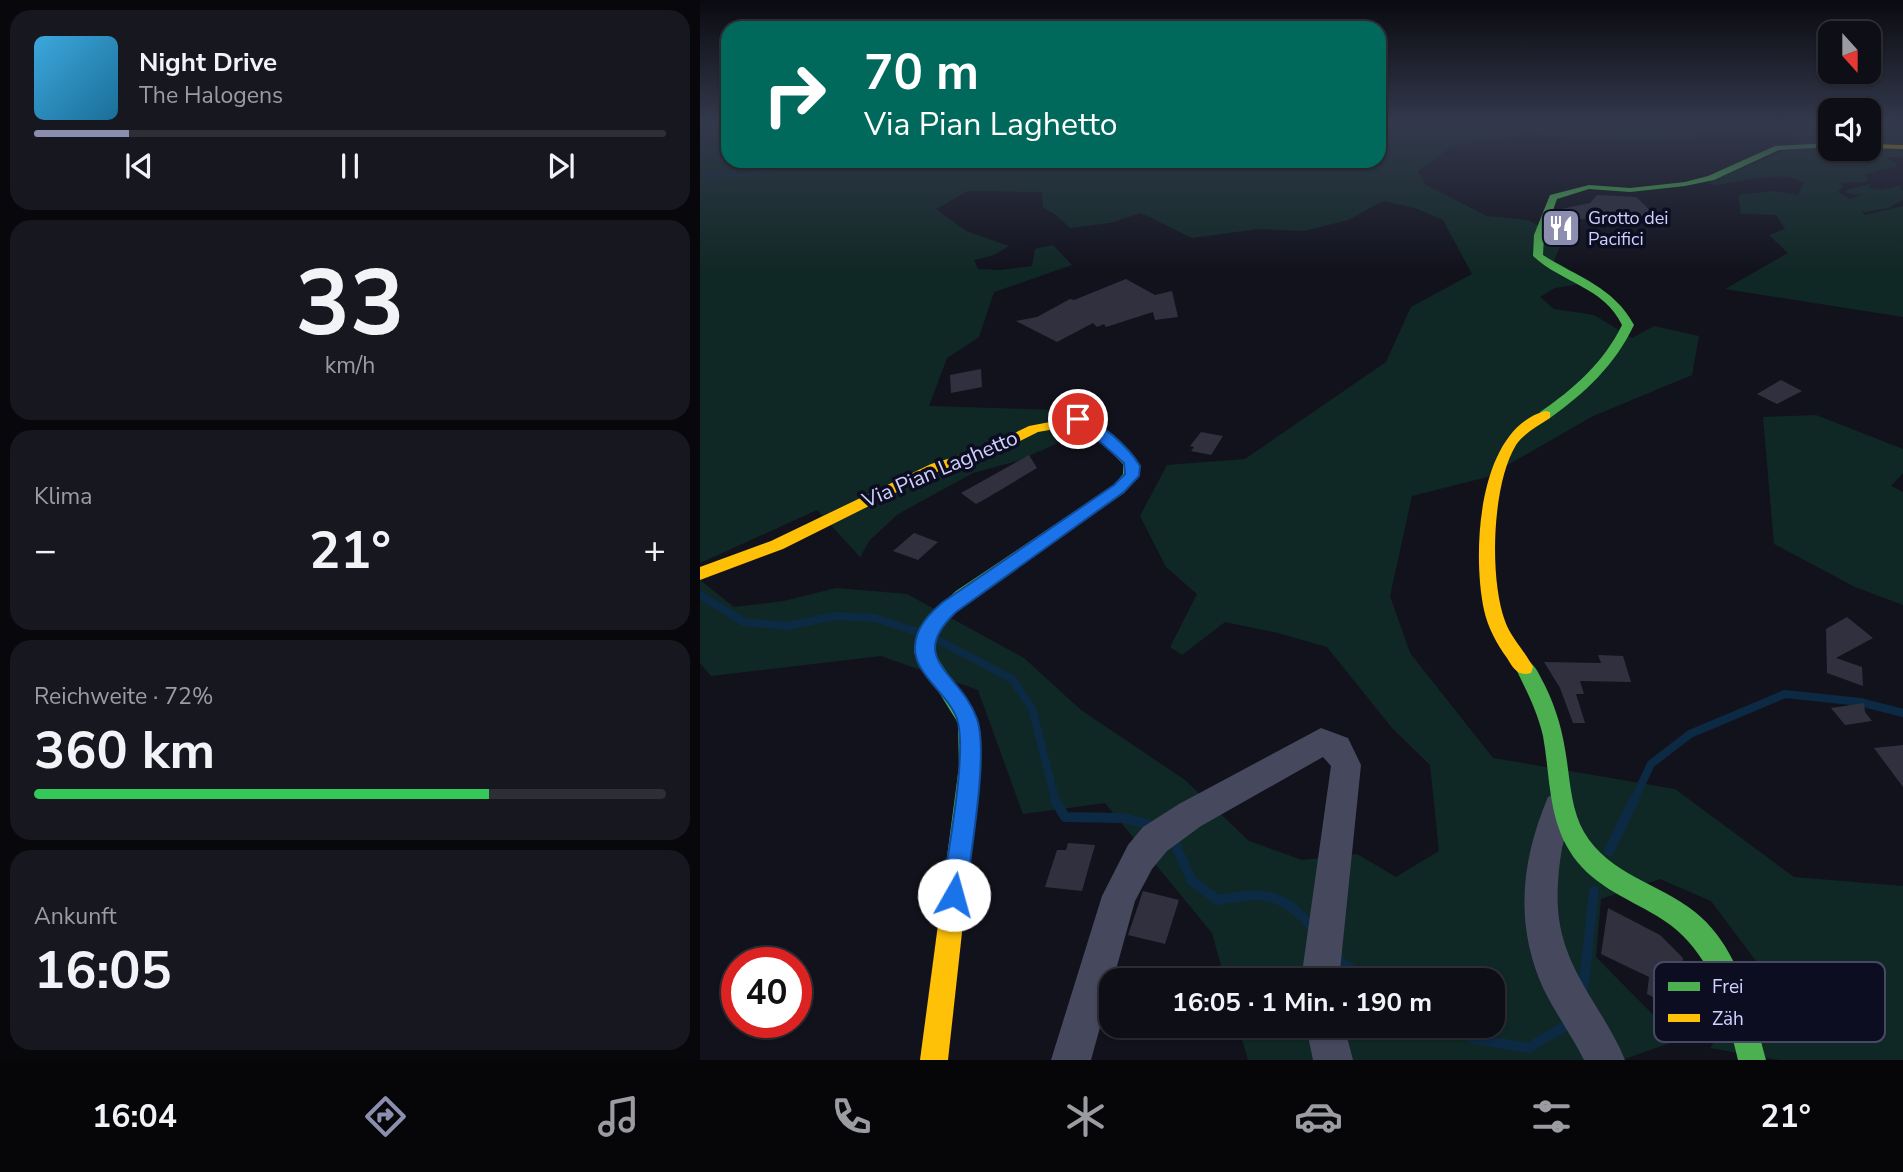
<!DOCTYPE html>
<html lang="de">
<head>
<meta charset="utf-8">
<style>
	body { margin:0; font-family:"Nunito Sans",sans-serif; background:#17171f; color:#f1f3f6; height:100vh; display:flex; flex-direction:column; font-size:26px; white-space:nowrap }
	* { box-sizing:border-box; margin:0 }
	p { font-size:23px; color:#9b9ca1 }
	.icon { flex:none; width:38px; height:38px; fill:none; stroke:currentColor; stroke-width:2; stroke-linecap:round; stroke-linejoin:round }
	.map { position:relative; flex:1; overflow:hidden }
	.details { display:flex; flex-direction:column; gap:10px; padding:10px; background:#08080c; width:700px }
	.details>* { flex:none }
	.guide { position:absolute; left:21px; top:21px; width:665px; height:147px; border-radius:21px; box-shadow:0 2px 5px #0004,0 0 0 2px #2e2e35; background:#00695c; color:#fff; overflow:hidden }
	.needle { width:46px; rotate:159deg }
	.buttons { position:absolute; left:1118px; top:21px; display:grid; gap:14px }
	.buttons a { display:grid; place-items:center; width:63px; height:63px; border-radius:14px; background:#0e0e16; box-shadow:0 2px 5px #0004,0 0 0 2px #2e2e35; font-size:35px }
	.speed { position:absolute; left:21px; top:947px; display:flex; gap:14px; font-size:35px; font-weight:700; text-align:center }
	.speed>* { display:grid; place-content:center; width:91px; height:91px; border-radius:50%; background:#0e0e16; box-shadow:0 2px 5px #0004,0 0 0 2px #2e2e35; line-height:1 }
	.speed .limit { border:10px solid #d22; background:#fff; color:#111 }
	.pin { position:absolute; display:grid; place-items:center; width:60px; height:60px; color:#fff; margin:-30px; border:4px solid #fff; border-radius:50%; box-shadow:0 2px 7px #0007 }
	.me { position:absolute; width:77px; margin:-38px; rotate:7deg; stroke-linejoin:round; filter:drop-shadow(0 0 5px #0008) }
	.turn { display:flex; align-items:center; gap:24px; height:147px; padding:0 28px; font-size:32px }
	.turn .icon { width:91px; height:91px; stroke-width:2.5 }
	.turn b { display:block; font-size:49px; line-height:60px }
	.big { font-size:52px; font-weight:700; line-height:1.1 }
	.details .widget { flex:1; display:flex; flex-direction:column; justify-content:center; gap:10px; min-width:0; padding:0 24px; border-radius:21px; background:#17171f }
	.details .dial { align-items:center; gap:0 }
	.dial b { font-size:91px; line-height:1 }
	.song { display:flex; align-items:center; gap:21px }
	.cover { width:84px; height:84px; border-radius:10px; background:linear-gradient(135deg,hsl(200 70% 55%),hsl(200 70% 35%)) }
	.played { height:7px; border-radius:4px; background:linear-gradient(90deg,#8c8eb0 15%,#2e2e35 15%) }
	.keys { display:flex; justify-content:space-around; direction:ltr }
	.heat { display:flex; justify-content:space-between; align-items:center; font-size:38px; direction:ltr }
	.charge { height:10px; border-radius:5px; background:linear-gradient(90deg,#34c759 72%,#2e2e35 0) }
	.trip { position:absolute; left:399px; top:968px; width:406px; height:70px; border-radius:21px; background:#0e0e16; box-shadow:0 2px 5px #0004,0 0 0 2px #2e2e35; font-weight:700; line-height:70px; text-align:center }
	.dock { display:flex; height:112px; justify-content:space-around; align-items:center; background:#060609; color:#9b9ca1 }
	.dock .icon { width:49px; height:49px }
	.dock .current { color:#8c8eb0 }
	.dock b { font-size:32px; color:#f1f3f6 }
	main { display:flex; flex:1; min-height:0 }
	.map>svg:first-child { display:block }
	.green { fill:#102825 }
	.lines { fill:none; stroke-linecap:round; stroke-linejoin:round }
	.stream-far3 { stroke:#0c2a43; stroke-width:2.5 }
	.stream-far2 { stroke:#0c2a43; stroke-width:6 }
	.stream-far1 { stroke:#0c2a43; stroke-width:8 }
	.stream { stroke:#0c2a43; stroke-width:10 }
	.building { fill:#30303f }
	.street { fill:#46495e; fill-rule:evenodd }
	.fast { fill:#4caf50; fill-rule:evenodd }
	.slow { fill:#ffc107; fill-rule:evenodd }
	.route { fill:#1a73e8; stroke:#114b97; stroke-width:2 }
	.labels { text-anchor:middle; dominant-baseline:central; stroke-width:7; stroke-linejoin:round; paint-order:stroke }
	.far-poi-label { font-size:18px; fill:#ced0ff; stroke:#0d0d22; text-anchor:start }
	.street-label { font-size:21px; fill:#ced0ff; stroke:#0d0d22 }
	.key { fill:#0d0d22; stroke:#474864; stroke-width:2 }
	.key-label { font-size:19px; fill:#ced0ff }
</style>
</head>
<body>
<main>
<section class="details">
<div class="widget">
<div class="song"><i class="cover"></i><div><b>Night Drive</b><p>The Halogens</p></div></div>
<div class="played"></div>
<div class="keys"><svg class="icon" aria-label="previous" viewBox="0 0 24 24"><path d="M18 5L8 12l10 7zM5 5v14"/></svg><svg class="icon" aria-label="pause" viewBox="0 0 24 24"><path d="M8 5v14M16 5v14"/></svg><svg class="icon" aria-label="next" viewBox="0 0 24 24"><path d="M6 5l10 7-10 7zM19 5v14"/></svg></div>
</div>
<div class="widget dial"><b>33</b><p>km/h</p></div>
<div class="widget"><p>Klima</p>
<div class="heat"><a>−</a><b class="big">21°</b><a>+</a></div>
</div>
<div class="widget"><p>Reichweite · 72%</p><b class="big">360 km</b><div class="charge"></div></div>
<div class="widget"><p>Ankunft</p><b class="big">16:05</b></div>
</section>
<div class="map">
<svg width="1203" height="1060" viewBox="0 0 1203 1060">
	<rect width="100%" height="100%" fill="#12121d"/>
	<g class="green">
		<path d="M0,123H28V161H679V123H1102L1130,125V149H1169V123L1203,126V157H1186L1198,166C1188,170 1177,169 1165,175L1169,180L1166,182L1139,183L1143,186L1138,192L1150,199L1161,195L1147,193L1146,190L1171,184L1169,188L1181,190L1203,185L1199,189L1203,190V199L1189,208L1165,212L1161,210L1165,215L1203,206V317L1025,289L1088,253L1069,235L1085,229L1076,215L1041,214L1038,195L1074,191L1098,195L1104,183C1088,169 1036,182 1015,185L1007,183L1083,151L1107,146L1094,136L1063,130L1006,131L997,137L980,140L943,142L824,135L752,146L718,172L726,185L787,216L828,220L863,239L854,261L892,282L855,288L840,297L854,309L894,315L932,338L954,326L999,336L992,375L893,416L787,477L712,496L690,596L710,653L793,758L975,789L1094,877L1203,886V1060H1080L1010,1048L1065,973L1011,901L960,879L901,899L896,957L978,1040L922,1060H548L538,1026H793V980H525L512,933L405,803L323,814L278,690L181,656L11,676L0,663V580L34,607L84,601L136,588L207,594L324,658L381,710L485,780L549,841L602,860L657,854L696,877L739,851L730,765L692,728L627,647L578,633L525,622L482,655L470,647L497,594L466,567L440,516L467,465L545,459L686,362L711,307L772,274L743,220L715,208L683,201L648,220L604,231L558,229L492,238L441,213L410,223L370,228L357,216L343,207L342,192L268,191L236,209L266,231L309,246L294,255L274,260L278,269L301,270L332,266L335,249L353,245L372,265L294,292L279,337L247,358L229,406L359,410L388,407L395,412L354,445L317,461L273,473L198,514L169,541L160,557L117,510L0,563Z"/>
		<path d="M1116,415L1203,449V473L1191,486L1203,492V605L1155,587L1074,544L1063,417Z"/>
	</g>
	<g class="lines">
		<g class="stream-far3">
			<path d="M140,161L159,165L186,161"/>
			<path d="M0,176L44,175L125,161"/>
		</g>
		<path class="stream-far2" d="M0,595L3,597"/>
		<g class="stream-far1">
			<path d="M0,595L44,622L87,626L135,616L175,618L218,632"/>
			<path d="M238,640L312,679L332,708L356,802"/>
			<path d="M933,802L951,764L990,734L1085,694L1160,702L1203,713"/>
		</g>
		<g class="stream">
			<path d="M355,800L365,817L424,818L454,826"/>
			<path d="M473,840L492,881L518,900C564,892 580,891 612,927"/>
			<path d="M909,851L934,800"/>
			<path d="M637,957L644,965L674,980"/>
			<path d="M883,991L894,891"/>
			<path d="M756,1026L774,1039L828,1048L867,1025L869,1020"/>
		</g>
	</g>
	<g class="building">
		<path d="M897,195L936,197L957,217L857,220L861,209L890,203Z"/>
		<path d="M426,279L455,295L472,291L478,317L455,320L453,312L406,327L404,324L397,327L393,323L357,342L316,321L337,317L370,299L374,300Z"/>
		<path d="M281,369L282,387L251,393L250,375Z"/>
		<path d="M1081,380L1102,391L1077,404L1057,394Z"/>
		<path d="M501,432L523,436L511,455L491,451L494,447L490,446Z"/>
		<path d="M329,455L337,468L287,498L276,504L261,493Z"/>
		<path d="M214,533L238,542L218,560L193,551Z"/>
		<path d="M1147,617L1173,638L1136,658L1162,667L1163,686L1127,673L1126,629Z"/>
		<path d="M898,655L923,656L931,682L880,681L884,694H876L885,723H873L860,688L844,662L901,663Z"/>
		<path d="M1164,703L1165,712L1172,721L1145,725L1131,708Z"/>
		<path d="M1203,745V787L1174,748Z"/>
		<path d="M368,843L395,845L382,891L345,887L357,850H366Z"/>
		<path d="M443,891L479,900L465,944L428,935Z"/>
		<path d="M908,908L960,935L983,958L981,986L976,984L974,1008L947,994L949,977L901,954Z"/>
	</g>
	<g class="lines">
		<g class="street">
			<path d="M621,728L648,738L661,765L639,980H601L631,766L623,757L501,826L467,851L452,869L435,901L391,1060H351L402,896L428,845L443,827L479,804Z"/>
			<path d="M859,792L870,797C877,814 866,830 862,848C858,871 856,896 859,919C867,975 904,1009 925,1060H884C872,1036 856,1014 844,990C814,925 821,861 848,797Z"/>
			<path d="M606,1026H644L653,1060H613Z"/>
		</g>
		<g class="fast">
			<path d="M1130,143V147L1079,150L1014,180L985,186L930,192L889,189L857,199L844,235L843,255C877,277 914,287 934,325C915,365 885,393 850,418H840V412C874,389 904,362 922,325C904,287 862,283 833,256L834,235L850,195L889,185L930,188L985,182L1008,176L1075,146Z"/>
			<path d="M408,438C419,441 439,456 439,469C439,478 430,486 424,493L268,601L241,626L233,651L278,721L279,766L267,887L263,895L255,899L247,895L243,887L259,766L258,723L214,652L227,617L256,591L414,485L423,474V464L401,442Z"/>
			<path d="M824,659C833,662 837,670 841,678C853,700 861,724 865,749C870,776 870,808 884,832C909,875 959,883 995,912C1039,947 1052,1009 1066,1060H1038C1024,1003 1011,948 957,916C925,897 889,884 869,850C848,815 850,774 843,736C837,710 826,690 815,667L817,661Z"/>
		</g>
		<g class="slow">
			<path d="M1169,144L1203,145V149L1169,148Z"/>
			<path d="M845,411L850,412V418C838,426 824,433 816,445C792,484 789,578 805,621C811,638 825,651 833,667L831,673C818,677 813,668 807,658C797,644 788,628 784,610C772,554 777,430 845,411Z"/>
			<path d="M381,416L413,439L415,442L413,445H403L378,425L338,432L294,454L241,470L83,549L0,580V567L71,541L231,464L284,448L329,426Z"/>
			<path d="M255,875L263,879L267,887L248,1060H220L243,887L247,879Z"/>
		</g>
	</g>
	<linearGradient id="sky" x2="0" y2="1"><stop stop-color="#0a0a10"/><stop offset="0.45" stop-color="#33394c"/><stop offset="1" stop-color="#33394c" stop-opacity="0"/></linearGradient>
	<rect width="1203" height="271" fill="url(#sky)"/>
	<path class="route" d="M378,415C400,421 429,447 440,466L439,476L424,492L256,612C205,660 261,672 277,719C289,753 270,855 266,895L262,903L254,907L245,903L242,895C247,856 268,752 257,719C248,693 213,674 215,646C216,627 230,613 243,602L414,485L425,474L424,463L381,425L371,419Z"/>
	<defs>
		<g id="restaurant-square" transform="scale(2.0125)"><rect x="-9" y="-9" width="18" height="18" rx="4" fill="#8c8eb0" stroke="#0d0d22"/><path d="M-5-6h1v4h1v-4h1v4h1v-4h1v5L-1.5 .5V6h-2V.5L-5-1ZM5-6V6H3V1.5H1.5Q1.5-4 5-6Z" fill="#fff"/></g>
	</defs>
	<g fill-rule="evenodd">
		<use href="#restaurant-square" x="861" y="228"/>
	</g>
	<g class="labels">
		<g class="far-poi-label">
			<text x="888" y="218">Grotto dei<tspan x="888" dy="21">Pacifici</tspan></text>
		</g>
		<g class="street-label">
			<text transform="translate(240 469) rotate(-23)">Via Pian Laghetto</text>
		</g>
	</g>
	<rect x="954" y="962" width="231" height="80" rx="10" class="key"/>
	<rect x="968" y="982" width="32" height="9" fill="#4caf50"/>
	<rect x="968" y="1014" width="32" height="8" fill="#ffc107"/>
	<g class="key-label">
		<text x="1012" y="993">Frei</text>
		<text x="1012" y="1025">Zäh</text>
	</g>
</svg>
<div class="buttons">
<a><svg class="needle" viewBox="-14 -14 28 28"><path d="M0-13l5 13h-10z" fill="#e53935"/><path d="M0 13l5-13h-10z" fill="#9b9ca1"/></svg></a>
<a><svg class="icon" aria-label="sound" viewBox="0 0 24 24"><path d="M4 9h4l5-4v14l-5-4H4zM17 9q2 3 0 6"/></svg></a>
</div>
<div class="speed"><div class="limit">40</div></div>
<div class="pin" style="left:378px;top:419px;background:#d93025"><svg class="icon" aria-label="arrive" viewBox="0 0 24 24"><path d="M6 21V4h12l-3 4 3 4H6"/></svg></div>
<svg class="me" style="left:254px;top:895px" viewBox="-20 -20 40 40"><circle r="19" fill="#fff"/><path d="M0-13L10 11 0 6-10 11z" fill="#1a73e8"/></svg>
<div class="trip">16:05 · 1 Min. · 190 m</div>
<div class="guide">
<div class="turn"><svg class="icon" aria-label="right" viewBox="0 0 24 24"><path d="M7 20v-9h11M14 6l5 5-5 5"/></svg><div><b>70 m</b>Via Pian Laghetto</div></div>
</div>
</div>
</main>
<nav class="dock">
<b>16:04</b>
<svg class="icon current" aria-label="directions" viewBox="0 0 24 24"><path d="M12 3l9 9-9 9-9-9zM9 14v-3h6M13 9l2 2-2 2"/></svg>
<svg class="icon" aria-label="music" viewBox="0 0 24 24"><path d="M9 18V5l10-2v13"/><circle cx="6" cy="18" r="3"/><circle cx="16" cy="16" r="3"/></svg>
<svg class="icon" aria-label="phone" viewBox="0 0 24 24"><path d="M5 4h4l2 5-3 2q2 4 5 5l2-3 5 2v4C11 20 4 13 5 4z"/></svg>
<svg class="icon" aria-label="climate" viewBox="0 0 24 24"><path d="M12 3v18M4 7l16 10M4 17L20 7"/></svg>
<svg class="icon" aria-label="car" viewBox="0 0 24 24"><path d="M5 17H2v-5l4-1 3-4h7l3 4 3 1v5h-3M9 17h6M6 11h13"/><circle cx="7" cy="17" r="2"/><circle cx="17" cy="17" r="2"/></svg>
<svg class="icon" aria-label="filters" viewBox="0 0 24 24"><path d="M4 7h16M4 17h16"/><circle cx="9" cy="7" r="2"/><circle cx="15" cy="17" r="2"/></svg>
<b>21°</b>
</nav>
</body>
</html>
